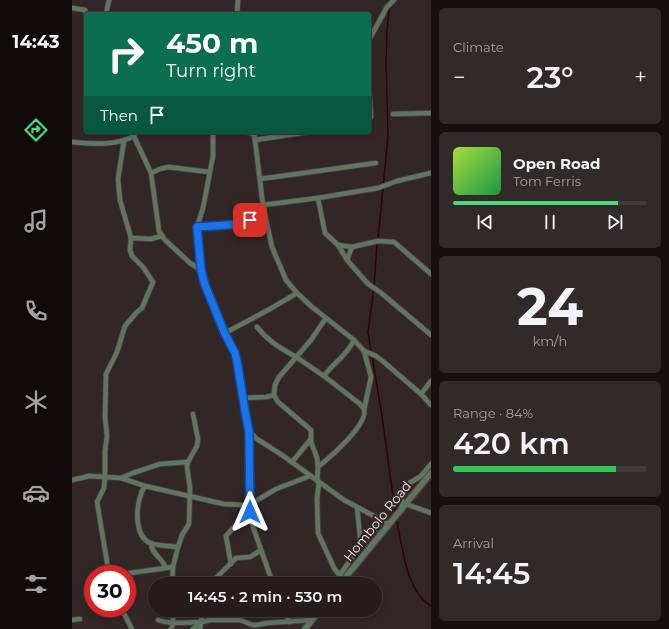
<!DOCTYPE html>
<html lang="en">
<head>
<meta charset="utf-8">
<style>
	body { margin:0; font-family:Montserrat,sans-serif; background:#322929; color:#f1f3f6; height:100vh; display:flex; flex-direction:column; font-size:15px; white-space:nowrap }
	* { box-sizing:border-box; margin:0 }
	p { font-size:13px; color:#a4a1a3 }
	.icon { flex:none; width:22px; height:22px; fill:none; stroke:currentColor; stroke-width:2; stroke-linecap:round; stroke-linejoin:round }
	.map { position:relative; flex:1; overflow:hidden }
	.panel { display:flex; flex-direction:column; gap:8px; padding:8px; background:#150f0f; width:238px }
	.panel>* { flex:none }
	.top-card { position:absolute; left:12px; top:12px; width:287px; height:122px; border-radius:4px; box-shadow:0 2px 6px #0003,0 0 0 1px #423a3b; background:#0b6e4f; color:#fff; overflow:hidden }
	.speed { position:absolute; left:12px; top:565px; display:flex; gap:8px; font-size:20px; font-weight:700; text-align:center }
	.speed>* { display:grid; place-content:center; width:52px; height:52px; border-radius:50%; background:#261c1c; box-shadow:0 2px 6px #0003,0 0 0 1px #423a3b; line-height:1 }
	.speed .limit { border:6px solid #d22; background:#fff; color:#111 }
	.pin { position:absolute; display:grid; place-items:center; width:34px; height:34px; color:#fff; margin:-17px; border-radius:8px; box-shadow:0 2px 6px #0006 }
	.me { position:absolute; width:44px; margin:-22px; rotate:0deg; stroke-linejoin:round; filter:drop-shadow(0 0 3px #0008) }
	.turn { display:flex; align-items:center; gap:14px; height:84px; padding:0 16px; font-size:18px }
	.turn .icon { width:52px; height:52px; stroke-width:2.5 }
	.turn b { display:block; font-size:28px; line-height:34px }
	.then { display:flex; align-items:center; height:38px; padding:0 16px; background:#0003; gap:8px; font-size:15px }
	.big { font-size:30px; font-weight:600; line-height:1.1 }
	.panel .widget { flex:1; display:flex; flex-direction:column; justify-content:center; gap:6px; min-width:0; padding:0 14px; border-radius:6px; background:#322929 }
	.panel .dial { align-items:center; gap:0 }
	.dial b { font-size:52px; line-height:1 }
	.song { display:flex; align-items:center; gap:12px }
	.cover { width:48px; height:48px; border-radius:6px; background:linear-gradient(135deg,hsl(80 70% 55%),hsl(140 70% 35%)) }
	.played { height:4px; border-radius:2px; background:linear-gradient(90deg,#4ad778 85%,#423a3b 85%) }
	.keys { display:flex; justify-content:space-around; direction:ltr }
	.heat { display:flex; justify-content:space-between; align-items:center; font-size:22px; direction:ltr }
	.charge { height:6px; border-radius:3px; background:linear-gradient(90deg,#34c759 84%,#423a3b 0) }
	.trip { position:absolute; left:76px; top:577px; width:234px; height:40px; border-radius:20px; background:#261c1c; box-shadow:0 2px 6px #0003,0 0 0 1px #423a3b; font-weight:600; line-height:40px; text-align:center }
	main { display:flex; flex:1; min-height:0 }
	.tabs { display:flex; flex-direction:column; width:72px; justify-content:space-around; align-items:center; background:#0f0b0b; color:#a4a1a3 }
	.tabs .icon { width:28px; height:28px }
	.tabs .on { color:#4ad778 }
	.tabs b { font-size:18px; color:#f1f3f6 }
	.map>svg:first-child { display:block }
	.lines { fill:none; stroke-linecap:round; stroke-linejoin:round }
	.stream { stroke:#330008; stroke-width:1.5 }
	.minor-casing { stroke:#4e4242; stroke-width:6 }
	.tertiary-casing { stroke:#4e4242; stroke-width:8 }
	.minor { stroke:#5f7563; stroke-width:4.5 }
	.tertiary { stroke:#5f7563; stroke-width:5.5 }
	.route-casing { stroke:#114b97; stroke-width:10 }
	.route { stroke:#1a73e8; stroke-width:7 }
	.labels { text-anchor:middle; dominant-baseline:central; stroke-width:4; stroke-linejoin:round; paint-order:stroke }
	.street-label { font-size:13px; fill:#f7eeee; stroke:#332626 }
</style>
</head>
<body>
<main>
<nav class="tabs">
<b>14:43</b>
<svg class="icon on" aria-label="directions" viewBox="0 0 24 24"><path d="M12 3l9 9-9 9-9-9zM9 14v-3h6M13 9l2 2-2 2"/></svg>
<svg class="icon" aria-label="music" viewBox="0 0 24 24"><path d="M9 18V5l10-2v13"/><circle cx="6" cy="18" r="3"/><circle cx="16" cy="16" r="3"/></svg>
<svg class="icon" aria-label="phone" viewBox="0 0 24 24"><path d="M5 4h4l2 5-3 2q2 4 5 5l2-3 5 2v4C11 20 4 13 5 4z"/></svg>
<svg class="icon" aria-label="climate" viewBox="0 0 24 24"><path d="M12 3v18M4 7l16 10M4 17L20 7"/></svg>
<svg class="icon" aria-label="car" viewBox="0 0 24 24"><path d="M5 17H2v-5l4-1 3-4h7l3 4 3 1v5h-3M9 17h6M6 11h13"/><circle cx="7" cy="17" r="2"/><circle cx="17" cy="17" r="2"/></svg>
<svg class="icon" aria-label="filters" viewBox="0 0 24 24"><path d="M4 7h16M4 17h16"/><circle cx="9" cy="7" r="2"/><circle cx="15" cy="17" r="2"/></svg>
</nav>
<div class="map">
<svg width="359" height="629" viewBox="0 0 359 629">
	<rect width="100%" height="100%" fill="#332626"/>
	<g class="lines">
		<g class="stream">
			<path d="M306,239L316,137L314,61L315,32L317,10"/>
			<path d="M299,352L296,332L302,287L305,243"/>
			<path d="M300,356L310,416L323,511"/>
			<path d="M325,522C331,549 334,591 359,606"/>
		</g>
		<g class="minor-casing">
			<g id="minor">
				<path d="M0,8L13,10L14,14"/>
				<path d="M34,14L37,0"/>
				<path d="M165,14L166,0"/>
				<path d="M297,40L315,7L322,0"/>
				<path d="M297,88L299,117H297"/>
				<path d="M321,114L359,113"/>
				<path d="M60,132L79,173L87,231L93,240L118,263L129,270"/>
				<path d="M141,132V156L131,208L125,227L129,270L133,285L153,333L163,353L177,431L185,439L210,455L272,500L317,524"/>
				<path d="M174,132L182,134"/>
				<path d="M182,132L191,205L200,247L214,280L225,293L240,307L282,340L292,351L299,377L292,410"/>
				<path d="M183,140L236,132"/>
				<path d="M52,141L46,179L48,200L59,238L79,239L90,236"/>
				<path d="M0,142C20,144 44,146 62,136"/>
				<path d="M79,173L88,169L96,167L137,172"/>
				<path d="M188,179L304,163"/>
				<path d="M246,198L306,188L325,181L359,173"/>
				<path d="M125,227L170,224L175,222L191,205L246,198L253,233L266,245L275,260L296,284L308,292L359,335"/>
				<path d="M266,245L280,247L306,241L322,242L359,274"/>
				<path d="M275,260L280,247"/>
				<path d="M185,327C196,341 208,348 224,357C233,363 243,370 252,376C262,362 274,357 282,340"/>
				<path d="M153,333L198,309L225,293"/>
				<path d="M292,351L304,356L313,363L349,394L359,405"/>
				<path d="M349,394L359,381"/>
				<path d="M171,398L194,397L202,395"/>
				<path d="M177,432V505L179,521L201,584"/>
				<path d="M220,462L239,439"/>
				<path d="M246,467C257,458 297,424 292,409C291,407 289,406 288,404L252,376"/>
				<path d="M49,478L61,473L88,464L116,462"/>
				<path d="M0,480L17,476L49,478L73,486L152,504L172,505H177L204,489L238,476"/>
				<path d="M245,481L246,467L245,458L239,442V430L206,402L202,395L203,385L207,377L239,340L254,318"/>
				<path d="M247,482L245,499L246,533L262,568L268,576"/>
				<path d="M73,486C71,489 69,493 68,497C64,511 63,536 78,543C86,546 98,546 106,547"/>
				<path d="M334,504L359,513"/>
				<path d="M330,510V493L333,486L349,476L359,464"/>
				<path d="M79,543C79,554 91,558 93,567"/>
				<path d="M288,545L311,521"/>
				<path d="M159,564L154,536L167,521L172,505"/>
				<path d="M37,574L25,502L32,488L33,476V451L35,436L33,417L34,374L45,352L53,326L65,312L70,308L81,282L71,267L60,256L58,250L59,238"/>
				<path d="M51,574L101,567"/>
				<path d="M100,584L101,567L106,547L110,535L117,524L118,488L115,467L116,462L125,446L126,439L121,414"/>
				<path d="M138,584L164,558L178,557L189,550"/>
				<path d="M262,584L288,545V536L285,507"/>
				<path d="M19,596H21"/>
				<path d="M49,608L60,629"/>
				<path d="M212,610L217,622"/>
				<path d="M0,620L8,619"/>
				<path d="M86,620C100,625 115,622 130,622"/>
				<path d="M99,629L101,624V610"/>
				<path d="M121,629L130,622L138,620H168L181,625H185L195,623L240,620"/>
				<path d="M128,629L131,610"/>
			</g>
		</g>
		<g class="tertiary-casing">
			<g id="tertiary">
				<path d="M268,584L359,473"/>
				<path d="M233,629L248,610"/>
			</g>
		</g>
		<use href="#minor" class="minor"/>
		<use href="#tertiary" class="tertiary"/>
	</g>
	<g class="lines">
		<g class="route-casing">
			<path id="route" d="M178,220L170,224L125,227L129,270L133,285L153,334L163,353L165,361L173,411L177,432L178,512"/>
		</g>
		<use href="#route" class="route"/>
	</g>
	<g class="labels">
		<g class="street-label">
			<text transform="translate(305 521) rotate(-51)">Hombolo Road</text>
		</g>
	</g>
</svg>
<div class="speed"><div class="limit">30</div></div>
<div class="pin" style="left:178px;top:220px;background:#d93025"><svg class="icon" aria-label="arrive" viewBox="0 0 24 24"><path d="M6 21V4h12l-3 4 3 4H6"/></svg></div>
<svg class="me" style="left:178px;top:512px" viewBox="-20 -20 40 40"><path d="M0-17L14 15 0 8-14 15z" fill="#1a73e8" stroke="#fff" stroke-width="4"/></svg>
<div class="trip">14:45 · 2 min · 530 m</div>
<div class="top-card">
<div class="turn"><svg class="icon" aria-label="right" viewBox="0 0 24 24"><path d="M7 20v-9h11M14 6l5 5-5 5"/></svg><div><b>450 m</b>Turn right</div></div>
<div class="then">Then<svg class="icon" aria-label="arrive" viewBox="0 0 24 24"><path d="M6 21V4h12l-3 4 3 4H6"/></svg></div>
</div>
</div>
<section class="panel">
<div class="widget"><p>Climate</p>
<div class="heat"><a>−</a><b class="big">23°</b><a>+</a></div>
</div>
<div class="widget">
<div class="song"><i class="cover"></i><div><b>Open Road</b><p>Tom Ferris</p></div></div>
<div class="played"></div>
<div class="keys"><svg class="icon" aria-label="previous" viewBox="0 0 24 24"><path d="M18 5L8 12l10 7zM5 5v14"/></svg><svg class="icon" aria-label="pause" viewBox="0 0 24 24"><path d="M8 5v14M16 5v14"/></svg><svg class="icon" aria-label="next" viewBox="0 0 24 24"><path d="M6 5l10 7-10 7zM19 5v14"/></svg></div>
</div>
<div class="widget dial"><b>24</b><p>km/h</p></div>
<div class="widget"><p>Range · 84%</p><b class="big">420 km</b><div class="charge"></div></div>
<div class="widget"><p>Arrival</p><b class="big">14:45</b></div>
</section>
</main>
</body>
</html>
